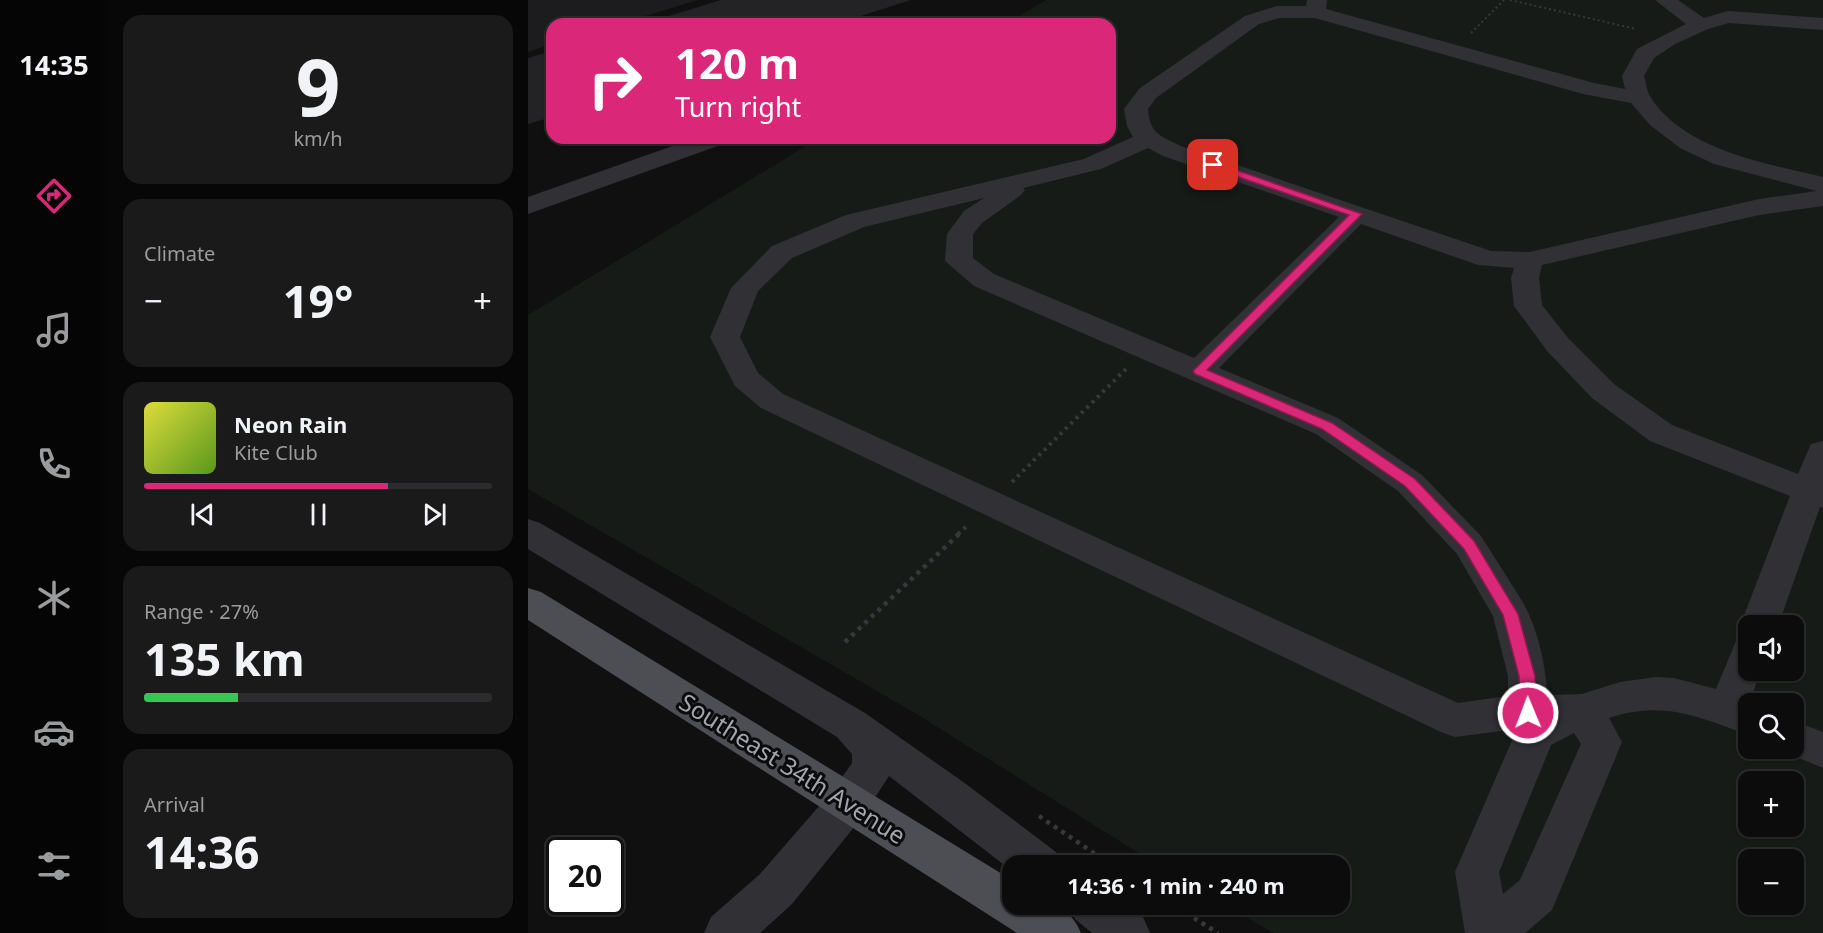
<!DOCTYPE html>
<html lang="en">
<head>
<meta charset="utf-8">
<style>
	body { margin:0; font-family:"Noto Sans",sans-serif; background:#1a1a1b; color:#f1f3f6; height:100vh; display:flex; flex-direction:column; font-size:22px; white-space:nowrap }
	* { box-sizing:border-box; margin:0 }
	p { font-size:20px; color:#9a9b9d }
	.icon { flex:none; width:33px; height:33px; fill:none; stroke:currentColor; stroke-width:2; stroke-linecap:round; stroke-linejoin:round }
	.map { position:relative; flex:1; overflow:hidden }
	.side { display:flex; flex-direction:column; gap:15px; padding:15px; background:#070707; width:420px }
	.side>* { flex:none }
	.guide { position:absolute; left:18px; top:18px; width:570px; height:126px; border-radius:18px; box-shadow:0 2px 4px #0004,0 0 0 2px #2c2c2e; background:#db2777; color:#fff; overflow:hidden }
	.buttons { position:absolute; left:1210px; top:615px; display:grid; gap:12px }
	.buttons a { display:grid; place-items:center; width:66px; height:66px; border-radius:12px; background:#0c0c0d; box-shadow:0 2px 4px #0004,0 0 0 2px #2c2c2e; font-size:30px }
	.speed { position:absolute; left:18px; top:837px; display:flex; gap:12px; font-size:30px; font-weight:700; text-align:center }
	.speed>* { display:grid; place-content:center; width:78px; height:78px; border-radius:50%; background:#0c0c0d; box-shadow:0 2px 4px #0004,0 0 0 2px #2c2c2e; line-height:1 }
	.speed .limit { border:3px solid #111; border-radius:9px; background:#fff; color:#111 }
	.pin { position:absolute; display:grid; place-items:center; width:51px; height:51px; color:#fff; margin:-26px; border-radius:12px; box-shadow:0 3px 9px #0006 }
	.me { position:absolute; width:66px; margin:-33px; rotate:359deg; stroke-linejoin:round; filter:drop-shadow(0 0 4px #0008) }
	.turn { display:flex; align-items:center; gap:21px; height:126px; padding:0 30px; font-size:27px }
	.turn .icon { width:78px; height:78px; stroke-width:2.5 }
	.turn b { display:block; font-size:42px; line-height:51px }
	.big { font-size:45px; font-weight:700; line-height:1.1 }
	.side .tile { flex:1; display:flex; flex-direction:column; justify-content:center; gap:9px; min-width:0; padding:0 21px; border-radius:18px; background:#1a1a1b }
	.side .dial { align-items:center; gap:0 }
	.dial b { font-size:78px; line-height:1 }
	.song { display:flex; align-items:center; gap:18px }
	.cover { width:72px; height:72px; border-radius:9px; background:linear-gradient(135deg,hsl(60 70% 55%),hsl(90 70% 35%)) }
	.played { height:6px; border-radius:3px; background:linear-gradient(90deg,#db2777 70%,#2c2c2e 70%) }
	.keys { display:flex; justify-content:space-around; direction:ltr }
	.heat { display:flex; justify-content:space-between; align-items:center; font-size:33px; direction:ltr }
	.charge { height:9px; border-radius:4px; background:linear-gradient(90deg,#34c759 27%,#2c2c2e 0) }
	.trip { position:absolute; left:474px; top:855px; width:348px; height:60px; border-radius:18px; background:#0c0c0d; box-shadow:0 2px 4px #0004,0 0 0 2px #2c2c2e; font-weight:700; line-height:60px; text-align:center }
	main { display:flex; flex:1; min-height:0 }
	.tab-bar { display:flex; flex-direction:column; width:108px; justify-content:space-around; align-items:center; background:#050505; color:#9a9b9d }
	.tab-bar .icon { width:42px; height:42px }
	.tab-bar .selected { color:#db2777 }
	.tab-bar b { font-size:27px; color:#f1f3f6 }
	.map>svg:first-child { display:block }
	.built { fill:#1c1c1e }
	.green { fill:#161b18; fill-rule:evenodd }
	.building { fill:#232325 }
	.lines { fill:none; stroke-linecap:round; stroke-linejoin:round }
	.path-far2 { stroke:#37383c; stroke-width:2; stroke-dasharray:2 3; stroke-linecap:butt }
	.path-far1 { stroke:#37383c; stroke-width:4; stroke-dasharray:3 4.5; stroke-linecap:butt }
	.path { stroke:#37383c; stroke-width:4.5; stroke-dasharray:4 5; stroke-linecap:butt }
	.minor { fill:#313135; fill-rule:evenodd }
	.major { fill:#4d4e54; fill-rule:evenodd }
	.route { fill:#db2777; stroke:#8e194d; stroke-width:1.5 }
	.labels { text-anchor:middle; dominant-baseline:central; stroke-width:6; stroke-linejoin:round; paint-order:stroke }
	.near-street-label { font-size:24px; fill:#a2a5b0; stroke:#0b0b0c }
</style>
</head>
<body>
<main>
<nav class="tab-bar">
<b>14:35</b>
<svg class="icon selected" aria-label="directions" viewBox="0 0 24 24"><path d="M12 3l9 9-9 9-9-9zM9 14v-3h6M13 9l2 2-2 2"/></svg>
<svg class="icon" aria-label="music" viewBox="0 0 24 24"><path d="M9 18V5l10-2v13"/><circle cx="6" cy="18" r="3"/><circle cx="16" cy="16" r="3"/></svg>
<svg class="icon" aria-label="phone" viewBox="0 0 24 24"><path d="M5 4h4l2 5-3 2q2 4 5 5l2-3 5 2v4C11 20 4 13 5 4z"/></svg>
<svg class="icon" aria-label="climate" viewBox="0 0 24 24"><path d="M12 3v18M4 7l16 10M4 17L20 7"/></svg>
<svg class="icon" aria-label="car" viewBox="0 0 24 24"><path d="M5 17H2v-5l4-1 3-4h7l3 4 3 1v5h-3M9 17h6M6 11h13"/><circle cx="7" cy="17" r="2"/><circle cx="17" cy="17" r="2"/></svg>
<svg class="icon" aria-label="filters" viewBox="0 0 24 24"><path d="M4 7h16M4 17h16"/><circle cx="9" cy="7" r="2"/><circle cx="15" cy="17" r="2"/></svg>
</nav>
<section class="side">
<div class="tile dial"><b>9</b><p>km/h</p></div>
<div class="tile"><p>Climate</p>
<div class="heat"><a>−</a><b class="big">19°</b><a>+</a></div>
</div>
<div class="tile">
<div class="song"><i class="cover"></i><div><b>Neon Rain</b><p>Kite Club</p></div></div>
<div class="played"></div>
<div class="keys"><svg class="icon" aria-label="previous" viewBox="0 0 24 24"><path d="M18 5L8 12l10 7zM5 5v14"/></svg><svg class="icon" aria-label="pause" viewBox="0 0 24 24"><path d="M8 5v14M16 5v14"/></svg><svg class="icon" aria-label="next" viewBox="0 0 24 24"><path d="M6 5l10 7-10 7zM19 5v14"/></svg></div>
</div>
<div class="tile"><p>Range · 27%</p><b class="big">135 km</b><div class="charge"></div></div>
<div class="tile"><p>Arrival</p><b class="big">14:36</b></div>
</section>
<div class="map">
<svg width="1295" height="933" viewBox="0 0 1295 933">
	<rect width="100%" height="100%" fill="#101011"/>
	<path class="built" d="M0,0H170L91,24H24V44L0,52Z"/>
	<path class="green" d="M518,0H1295V933H746L696,905L812,904V866L630,865L387,713L0,489V315L291,138H582V24H478ZM1221,626H1266V670H1221ZM1221,704H1266V748H1221ZM1221,782H1266V826H1221ZM1221,860H1266V904H1221Z"/>
	<g class="building">
		<path d="M193,0H383L308,24H115Z"/>
		<path d="M24,51V117L0,124V58Z"/>
	</g>
	<g class="lines">
		<g class="path-far2">
			<path d="M982,0L1108,29"/>
			<path d="M943,33L976,0"/>
		</g>
		<g class="path-far1">
			<path d="M484,482L598,369"/>
			<path d="M430,534L440,525"/>
		</g>
		<g class="path">
			<path d="M317,642L432,533"/>
			<path d="M511,816L585,866"/>
			<path d="M643,904L690,933"/>
		</g>
		<g class="minor">
			<path d="M779,0H799L798,9L1066,83L1097,89L1094,76L1109,49L1158,24L1127,0H1150L1176,18L1200,11L1295,18V30L1201,23L1180,29L1147,44L1126,58L1116,76C1118,83 1119,92 1123,98C1158,151 1238,163 1295,177V206L1231,215L1014,265L1011,278L1014,305L1040,338L1086,384L1144,425L1270,474L1283,444L1295,441V508L1292,507L1250,626H1221V670H1233L1222,701L1229,704H1221V735C1169,717 1137,700 1081,718L1094,742L1024,910L997,933H937L927,872L989,729L927,737L913,732L233,408L207,386L182,337L203,288L244,246L318,215L556,159L605,137L599,126L596,109L612,88L717,16L749,6H778ZM751,18H787L1055,94L1103,103L1122,125L1152,148L1186,164L1289,191L1231,199L1002,252L963,251L653,146C632,136 622,134 620,109L628,98L731,24ZM620,148L635,156L811,217L666,358L466,274L445,258V234L454,223L493,195L497,190L495,188L573,169ZM456,198L436,211L419,234L417,261L446,286L788,434L870,491L929,554L965,616L980,676V696L930,703L255,394L230,373L212,337L230,291L264,258L336,227ZM833,224L950,265L986,268L983,278L986,306L1020,352L1064,398L1122,441L1262,496L1212,626L1220,637L1208,641L1188,689L1146,678L1128,677L1092,682L1054,694L1019,695C1018,666 1010,630 996,604L953,536L894,475L810,418L691,368ZM1046,733L1053,744L992,880L975,894L971,872L1023,745Z"/>
			<path d="M167,138H202L198,143L0,214V197Z"/>
			<path d="M0,519L12,523L337,713L438,784L528,852L534,866H484V871L361,776L335,816L264,904L232,933H176L183,917L232,874L305,790L324,763V754L309,737L0,549Z"/>
			<path d="M1266,721L1295,732V768L1252,750L1251,748H1266Z"/>
			<path d="M541,904H599L615,917L622,933H564L547,919Z"/>
		</g>
		<path class="major" d="M0,588L13,592L484,880V904C516,904 539,900 553,933H489L0,620Z"/>
	</g>
	<path class="route" d="M681,163H688L834,214L679,370L804,423L887,479L946,541L990,614L1007,676L1008,713L1006,718L1000,720L994,718L992,713L991,676L975,615L936,549L877,486L794,429L667,374L665,371L821,215L681,167Z"/>
	<g class="labels">
		<g class="near-street-label">
			<text transform="translate(265 768) rotate(32)">Southeast 34th Avenue</text>
		</g>
	</g>
</svg>
<div class="buttons">
<a><svg class="icon" aria-label="sound" viewBox="0 0 24 24"><path d="M4 9h4l5-4v14l-5-4H4zM17 9q2 3 0 6"/></svg></a>
<a><svg class="icon" aria-label="search" viewBox="0 0 24 24"><circle cx="10" cy="10" r="6"/><path d="M15 15l6 6"/></svg></a>
<a>+</a>
<a>−</a>
</div>
<div class="speed"><div class="limit">20</div></div>
<div class="pin" style="left:685px;top:165px;background:#d93025"><svg class="icon" aria-label="arrive" viewBox="0 0 24 24"><path d="M6 21V4h12l-3 4 3 4H6"/></svg></div>
<svg class="me" style="left:1000px;top:713px" viewBox="-20 -20 40 40"><circle r="17" fill="#db2777" stroke="#fff" stroke-width="3"/><path d="M0-11L8 9 0 5-8 9z" fill="#fff"/></svg>
<div class="trip">14:36 · 1 min · 240 m</div>
<div class="guide">
<div class="turn"><svg class="icon" aria-label="right" viewBox="0 0 24 24"><path d="M7 20v-9h11M14 6l5 5-5 5"/></svg><div><b>120 m</b>Turn right</div></div>
</div>
</div>
</main>
</body>
</html>
